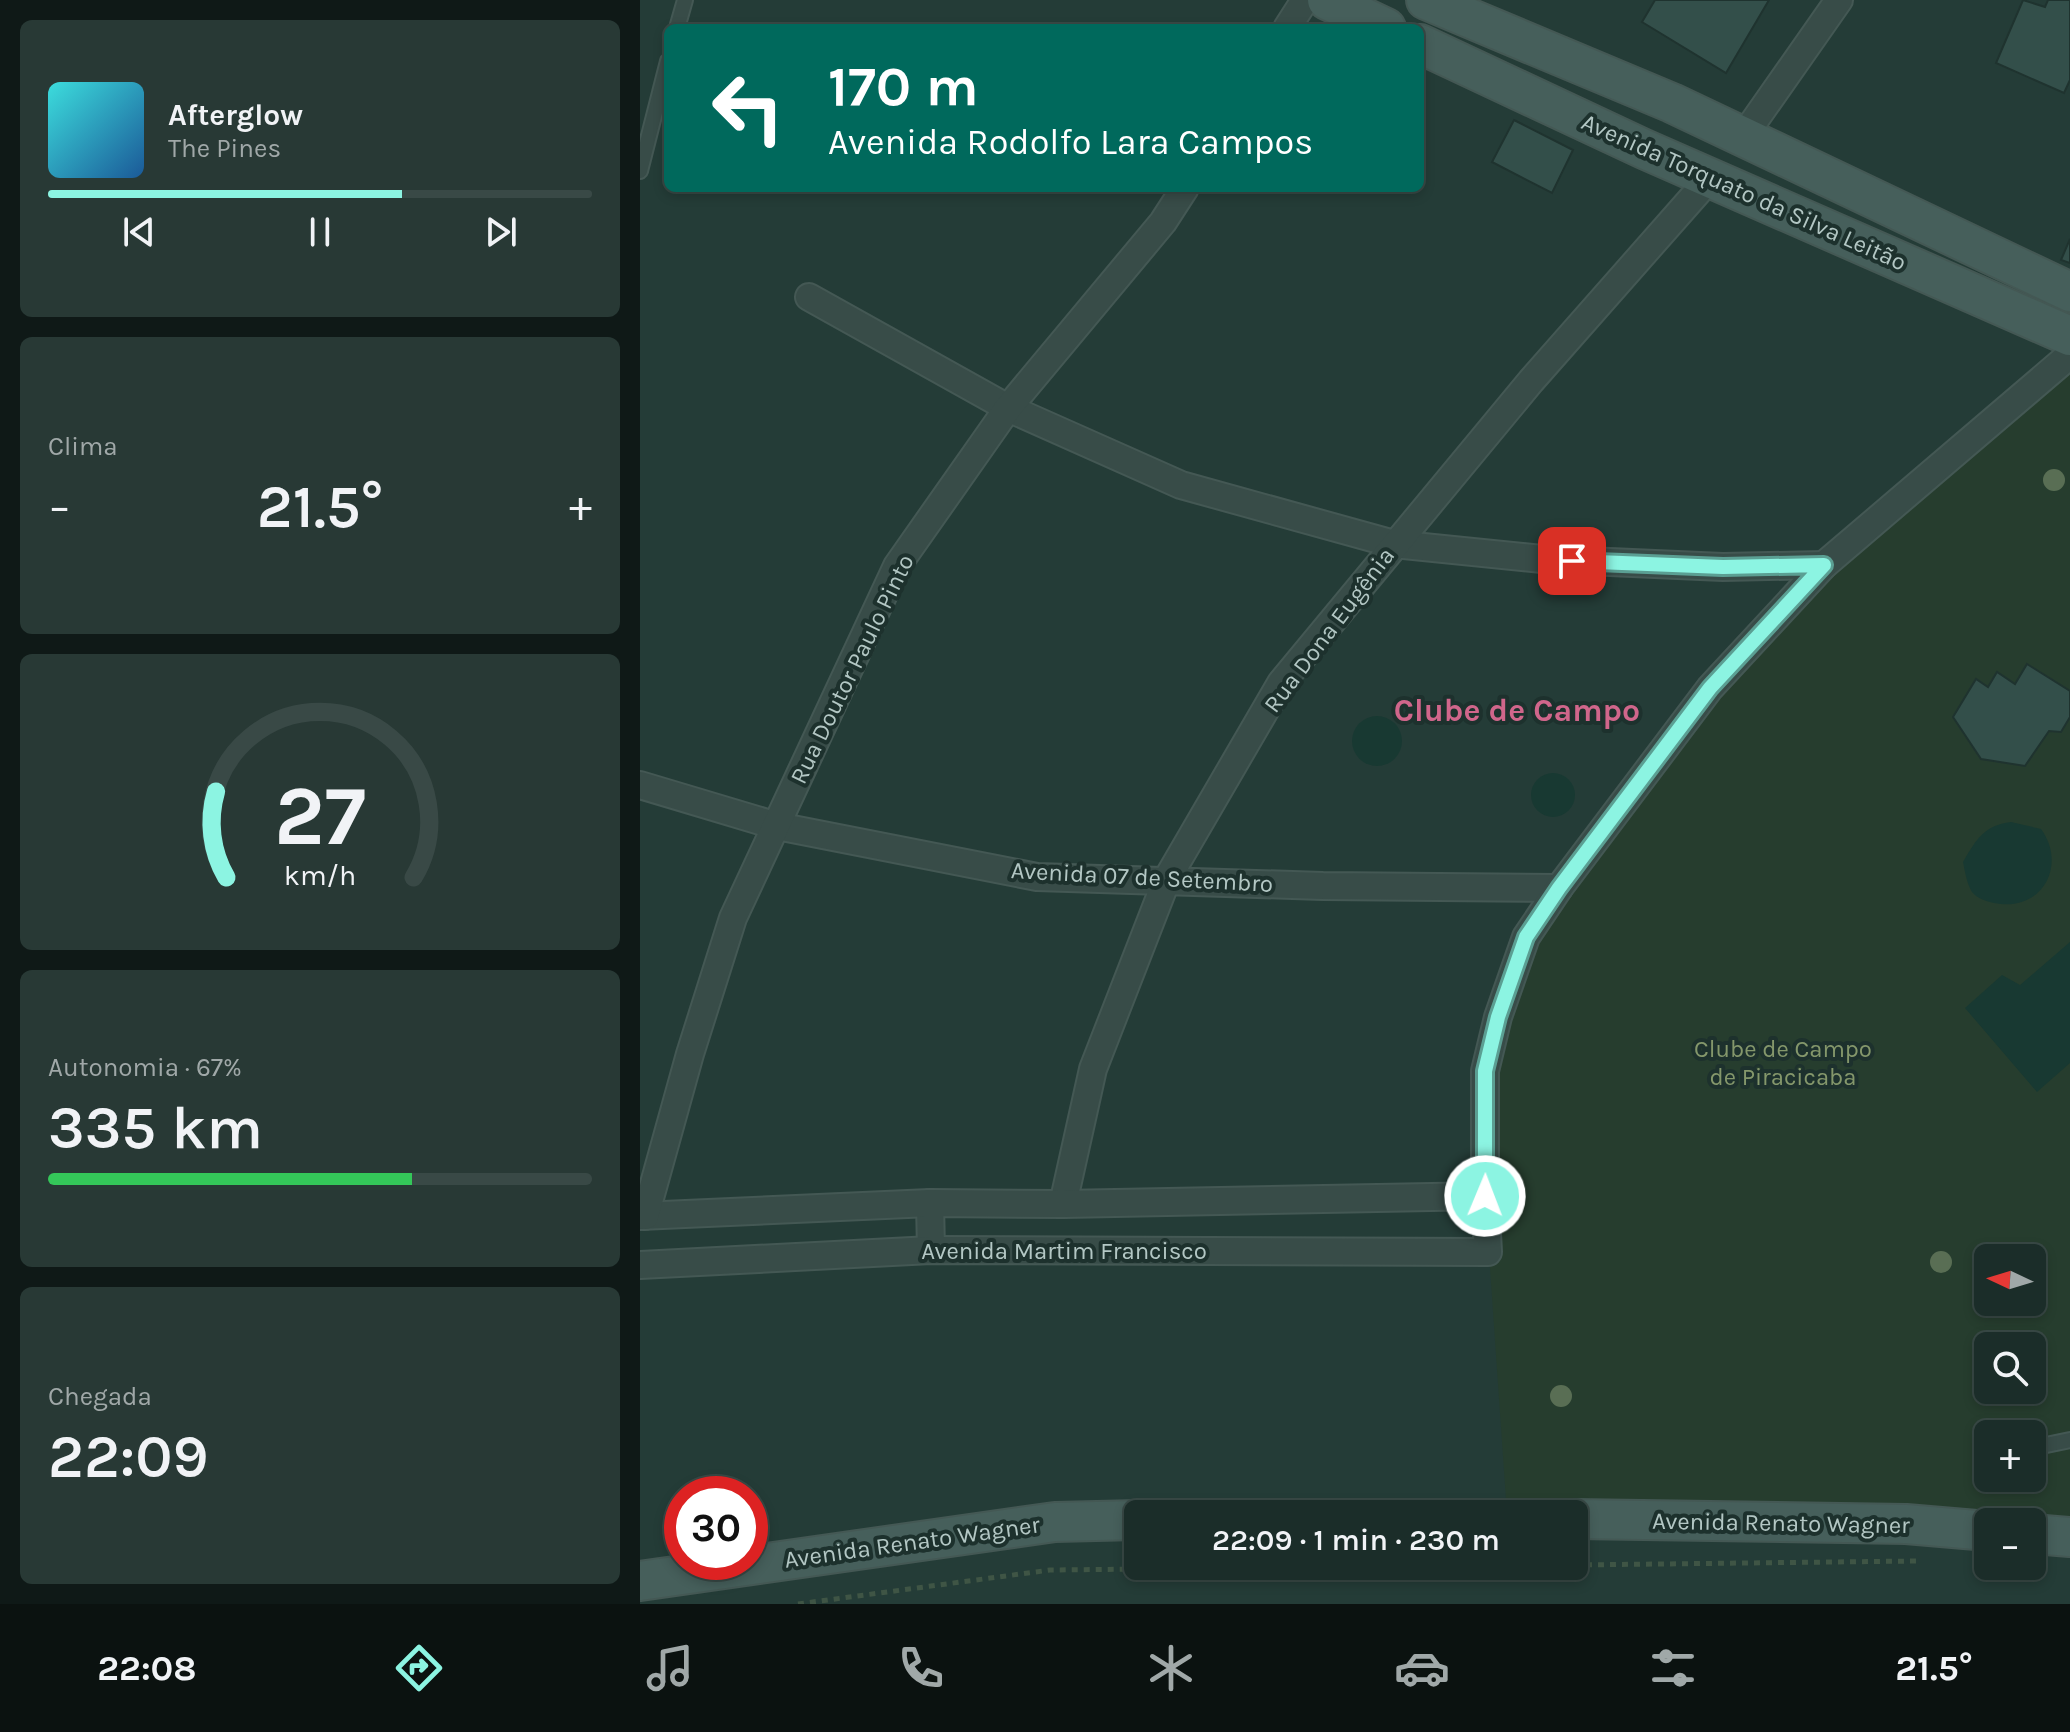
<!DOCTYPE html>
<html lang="pt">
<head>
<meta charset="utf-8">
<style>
	body { margin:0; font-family:Karla,sans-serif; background:#283935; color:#f1f3f6; height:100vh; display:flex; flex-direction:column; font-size:30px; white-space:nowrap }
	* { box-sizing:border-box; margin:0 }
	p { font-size:26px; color:#a0a8a8 }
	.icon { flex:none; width:44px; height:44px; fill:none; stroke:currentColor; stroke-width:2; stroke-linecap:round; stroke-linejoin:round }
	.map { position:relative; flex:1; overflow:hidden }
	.drawer { display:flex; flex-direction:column; gap:20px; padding:20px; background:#0f1917; width:640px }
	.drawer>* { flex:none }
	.top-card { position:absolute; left:24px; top:24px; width:760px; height:168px; border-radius:12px; box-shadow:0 4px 12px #0003,0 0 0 2px #394946; background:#00695c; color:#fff; overflow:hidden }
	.needle { width:52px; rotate:274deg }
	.fabs { position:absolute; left:1334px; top:1244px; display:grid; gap:16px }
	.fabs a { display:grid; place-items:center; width:72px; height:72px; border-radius:12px; background:#1b2d29; box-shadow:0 4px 12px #0003,0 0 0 2px #394946; font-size:40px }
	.speed { position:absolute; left:24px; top:1476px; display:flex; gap:16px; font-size:40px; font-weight:700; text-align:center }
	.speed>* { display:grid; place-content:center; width:104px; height:104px; border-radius:50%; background:#1b2d29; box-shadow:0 4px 12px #0003,0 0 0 2px #394946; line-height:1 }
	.speed .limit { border:12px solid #d22; background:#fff; color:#111 }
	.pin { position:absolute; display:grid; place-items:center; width:68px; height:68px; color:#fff; margin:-34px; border-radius:16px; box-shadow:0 4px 12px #0006 }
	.me { position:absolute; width:88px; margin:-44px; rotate:1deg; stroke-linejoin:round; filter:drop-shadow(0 0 6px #0008) }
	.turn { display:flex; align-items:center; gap:28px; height:168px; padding:0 32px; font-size:36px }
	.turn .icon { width:104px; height:104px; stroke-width:2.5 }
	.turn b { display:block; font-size:56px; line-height:68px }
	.big { font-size:60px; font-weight:600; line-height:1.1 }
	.drawer .widget { flex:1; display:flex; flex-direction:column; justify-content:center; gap:12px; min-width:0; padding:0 28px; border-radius:12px; background:#283935 }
	.drawer .dial { align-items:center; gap:0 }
	.dial svg { height:208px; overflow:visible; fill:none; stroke:#394946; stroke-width:7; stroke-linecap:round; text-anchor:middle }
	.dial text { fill:#f1f3f6; stroke:none }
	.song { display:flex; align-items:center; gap:24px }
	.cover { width:96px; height:96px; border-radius:12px; background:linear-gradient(135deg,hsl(180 70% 55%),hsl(210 70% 35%)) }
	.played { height:8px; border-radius:4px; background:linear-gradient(90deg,#8cf4e2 65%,#394946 65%) }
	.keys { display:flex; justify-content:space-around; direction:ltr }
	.heat { display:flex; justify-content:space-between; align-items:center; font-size:44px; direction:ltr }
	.charge { height:12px; border-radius:6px; background:linear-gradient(90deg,#34c759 67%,#394946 0) }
	.trip { position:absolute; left:484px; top:1500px; width:464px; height:80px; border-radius:12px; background:#1b2d29; box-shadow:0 4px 12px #0003,0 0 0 2px #394946; font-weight:600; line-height:80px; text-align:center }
	.menu { display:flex; height:128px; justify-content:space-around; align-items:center; background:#0b1210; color:#a0a8a8 }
	.menu .icon { width:56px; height:56px }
	.menu .selected { color:#8cf4e2 }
	.menu b { font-size:36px; color:#f1f3f6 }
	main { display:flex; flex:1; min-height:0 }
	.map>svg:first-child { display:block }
	.green { fill:#263d2e; fill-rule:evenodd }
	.water { fill:#183932 }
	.building { fill:#334f4a; stroke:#1f332f; stroke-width:2 }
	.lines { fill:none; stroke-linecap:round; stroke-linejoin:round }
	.service-casing { stroke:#445854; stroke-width:18 }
	.minor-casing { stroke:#445854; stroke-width:30 }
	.secondary-casing { stroke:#445854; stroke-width:42 }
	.path { stroke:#3f5545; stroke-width:5; stroke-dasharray:6 6; stroke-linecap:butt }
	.service { stroke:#384c48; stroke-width:14 }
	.minor { stroke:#384c48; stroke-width:26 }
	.secondary { stroke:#465f5b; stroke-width:38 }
	.tree { fill:#596e54 }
	.route-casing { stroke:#5b9f93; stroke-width:20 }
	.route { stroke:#8cf4e2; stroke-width:14 }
	.labels { text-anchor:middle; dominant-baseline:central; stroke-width:8; stroke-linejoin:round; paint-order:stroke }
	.street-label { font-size:24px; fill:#b3c7c4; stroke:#1d312d }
	.park-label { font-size:24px; fill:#84976b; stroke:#1d312d }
	.district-label { font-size:32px; font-weight:bold; fill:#d0668b; stroke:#1d312d }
</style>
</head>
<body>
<main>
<section class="drawer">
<div class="widget">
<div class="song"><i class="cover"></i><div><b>Afterglow</b><p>The Pines</p></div></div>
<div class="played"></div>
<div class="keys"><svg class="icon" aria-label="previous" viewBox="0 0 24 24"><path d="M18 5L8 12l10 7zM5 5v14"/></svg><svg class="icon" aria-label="pause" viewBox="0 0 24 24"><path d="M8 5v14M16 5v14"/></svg><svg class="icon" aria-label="next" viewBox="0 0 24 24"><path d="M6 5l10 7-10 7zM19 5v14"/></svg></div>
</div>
<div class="widget"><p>Clima</p>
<div class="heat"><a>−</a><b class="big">21.5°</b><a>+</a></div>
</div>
<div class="widget dial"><svg viewBox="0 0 100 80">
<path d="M14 69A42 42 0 1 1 86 69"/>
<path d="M14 69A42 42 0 0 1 10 36" stroke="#8cf4e2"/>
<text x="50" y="56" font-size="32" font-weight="700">27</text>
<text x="50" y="72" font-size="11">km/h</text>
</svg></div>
<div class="widget"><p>Autonomia · 67%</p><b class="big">335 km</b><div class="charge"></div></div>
<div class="widget"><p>Chegada</p><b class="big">22:09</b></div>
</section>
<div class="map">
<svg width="1430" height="1604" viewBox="0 0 1430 1604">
	<rect width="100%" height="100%" fill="#243c37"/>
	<path class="green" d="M1430,355V1537L1392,1522L867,1514L845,1196V1114L886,937L1070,688ZM1348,1258H1392V1302H1348ZM1348,1346H1392V1390H1348ZM1348,1434H1392V1478H1348Z"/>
	<g class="water">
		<circle cx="737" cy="741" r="25"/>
		<circle cx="913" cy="795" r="22"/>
		<path d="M1371,822L1401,829C1428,866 1401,913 1354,903C1346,901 1338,899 1332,892C1327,884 1325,872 1323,862C1336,840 1344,825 1371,822Z"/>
		<path d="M1430,942V1063L1397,1092L1325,1008L1362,975L1380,985Z"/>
	</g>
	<g class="building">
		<path d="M1015,0H1129L1086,73L1002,22Z"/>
		<path d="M1383,0L1405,7L1408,0H1430V80L1424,93L1356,63Z"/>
		<path d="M874,120L933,150L912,193L852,162Z"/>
		<path d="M1430,239V263L1421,260Z"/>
		<path d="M1387,664L1430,691V717L1421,732L1409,731L1385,766L1341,759L1313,717L1336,679L1348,687L1357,672L1375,684Z"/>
	</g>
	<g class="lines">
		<g class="service-casing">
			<g id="service">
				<path d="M37,28L45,0"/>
				<path d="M0,171L28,61"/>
				<path d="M1392,1448L1430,1440"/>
			</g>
		</g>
		<g class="minor-casing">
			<g id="minor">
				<path d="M647,28L665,0"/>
				<path d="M1103,137L1199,0"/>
				<path d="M169,297L368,408L541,485L754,544L902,559L1083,567L1184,565"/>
				<path d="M0,785L137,826L397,877L683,886L919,888"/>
				<path d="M290,1203L291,1250"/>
				<path d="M423,1204L453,1069L527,879L641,683L891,381L1070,178"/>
				<path d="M0,1216L290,1203L423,1204L845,1196"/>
				<path d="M5,1216L50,1054L93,918L257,566L368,408L523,222L545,188"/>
				<path d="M0,1265L291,1250L848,1252L845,1196V1071L858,1017L886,937L919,888L1070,688L1184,565L1430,355"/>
			</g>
		</g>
		<g class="secondary-casing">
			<g id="secondary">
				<path d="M687,0L746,28"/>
				<path d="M786,0L1032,103L1430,292"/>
				<path d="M780,44L1004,149L1430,336"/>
				<path d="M934,1519L1266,1524L1348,1531"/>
				<path d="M1392,1534L1430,1537"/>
				<path d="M0,1581L415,1522L498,1520"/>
			</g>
		</g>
		<g class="path">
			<path d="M934,1565L1277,1561"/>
			<path d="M158,1604L410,1570L793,1566"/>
		</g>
		<use href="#service" class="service"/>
		<use href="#minor" class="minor"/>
		<use href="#secondary" class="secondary"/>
	</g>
	<g class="tree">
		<circle cx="1414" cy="480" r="11"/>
		<circle cx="1301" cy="1262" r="11"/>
		<circle cx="921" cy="1396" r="11"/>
	</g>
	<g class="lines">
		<g class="route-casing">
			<path id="route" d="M845,1196V1071L858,1017L886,937L919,888L1070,688L1184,565L1083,567L932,561"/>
		</g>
		<use href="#route" class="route"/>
	</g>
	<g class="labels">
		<g class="street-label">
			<text transform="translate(1104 192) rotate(24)">Avenida Torquato da Silva Leitão</text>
			<text transform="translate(689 630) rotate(-53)">Rua Dona Eugênia</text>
			<text transform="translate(212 669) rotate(-64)">Rua Doutor Paulo Pinto</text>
			<text transform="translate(502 877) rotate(3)">Avenida 07 de Setembro</text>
			<text x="424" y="1251">Avenida Martim Francisco</text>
			<text transform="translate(1141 1523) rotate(1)">Avenida Renato Wagner</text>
			<text transform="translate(272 1542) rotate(-8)">Avenida Renato Wagner</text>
		</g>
		<g class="park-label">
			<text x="1143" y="1049">Clube de Campo<tspan x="1143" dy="28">de Piracicaba</tspan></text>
		</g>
		<g class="district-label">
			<text x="877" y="710">Clube de Campo</text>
		</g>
	</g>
</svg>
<div class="fabs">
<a><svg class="needle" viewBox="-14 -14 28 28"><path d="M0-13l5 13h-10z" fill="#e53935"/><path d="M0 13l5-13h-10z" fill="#a0a8a8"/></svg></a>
<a><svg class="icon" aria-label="search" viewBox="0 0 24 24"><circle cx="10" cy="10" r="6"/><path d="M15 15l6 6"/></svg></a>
<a>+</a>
<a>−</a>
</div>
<div class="speed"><div class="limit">30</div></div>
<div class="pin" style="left:932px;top:561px;background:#d93025"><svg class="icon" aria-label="arrive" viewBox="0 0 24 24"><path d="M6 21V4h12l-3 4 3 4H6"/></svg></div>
<svg class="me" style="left:845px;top:1196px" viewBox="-20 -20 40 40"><circle r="17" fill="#8cf4e2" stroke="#fff" stroke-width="3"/><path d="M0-11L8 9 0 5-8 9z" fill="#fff"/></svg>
<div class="trip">22:09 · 1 min · 230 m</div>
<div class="top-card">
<div class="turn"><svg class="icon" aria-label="left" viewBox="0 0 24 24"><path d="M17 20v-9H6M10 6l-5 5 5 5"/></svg><div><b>170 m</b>Avenida Rodolfo Lara Campos</div></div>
</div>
</div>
</main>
<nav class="menu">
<b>22:08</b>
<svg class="icon selected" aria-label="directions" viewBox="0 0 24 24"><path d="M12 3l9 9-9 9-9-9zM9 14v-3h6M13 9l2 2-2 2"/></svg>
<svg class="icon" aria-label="music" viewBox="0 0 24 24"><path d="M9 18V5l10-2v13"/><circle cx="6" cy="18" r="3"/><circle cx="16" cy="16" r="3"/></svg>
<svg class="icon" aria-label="phone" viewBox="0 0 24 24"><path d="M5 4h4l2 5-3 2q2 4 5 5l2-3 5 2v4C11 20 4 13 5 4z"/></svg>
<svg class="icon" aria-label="climate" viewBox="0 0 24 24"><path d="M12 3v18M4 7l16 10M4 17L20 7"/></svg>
<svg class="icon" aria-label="car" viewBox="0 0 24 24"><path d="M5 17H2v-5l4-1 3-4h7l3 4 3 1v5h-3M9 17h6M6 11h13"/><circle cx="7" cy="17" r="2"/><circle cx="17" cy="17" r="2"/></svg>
<svg class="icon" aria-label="filters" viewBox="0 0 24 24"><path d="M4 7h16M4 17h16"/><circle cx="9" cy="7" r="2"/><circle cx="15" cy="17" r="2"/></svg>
<b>21.5°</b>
</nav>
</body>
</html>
